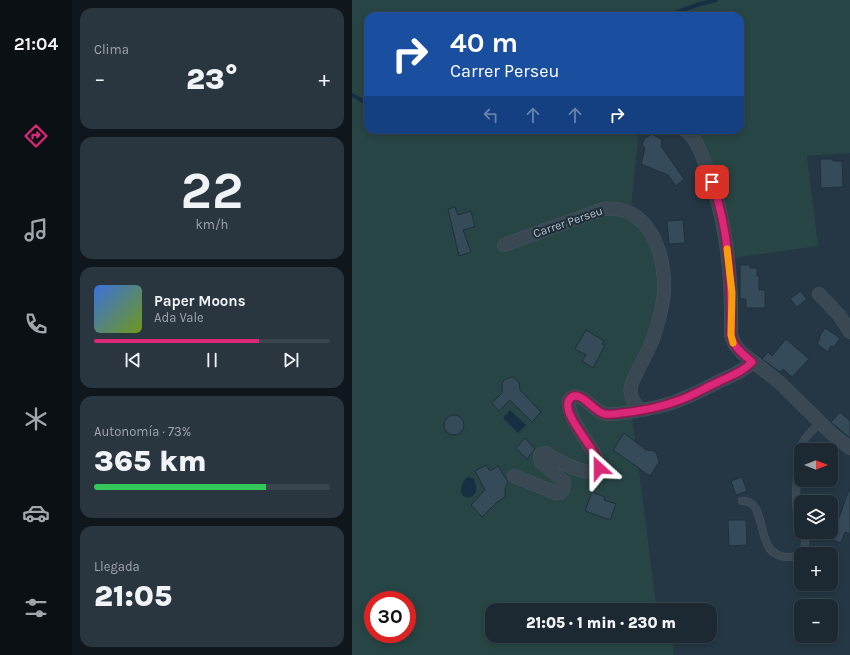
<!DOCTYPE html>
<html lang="es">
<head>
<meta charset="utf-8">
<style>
	body { margin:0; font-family:Karla,sans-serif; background:#29353f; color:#f1f3f6; height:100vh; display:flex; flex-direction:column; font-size:15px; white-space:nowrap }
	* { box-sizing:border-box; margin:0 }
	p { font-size:13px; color:#a0a6ac }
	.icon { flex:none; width:22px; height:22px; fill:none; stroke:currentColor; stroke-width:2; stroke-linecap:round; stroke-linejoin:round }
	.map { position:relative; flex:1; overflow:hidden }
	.panel { display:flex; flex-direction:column; gap:8px; padding:8px; background:#0f171c; width:280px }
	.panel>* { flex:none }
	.guide { position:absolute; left:12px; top:12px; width:380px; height:122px; border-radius:12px; box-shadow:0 2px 6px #0003,0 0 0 1px #3a454e; background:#1a4fa0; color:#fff; overflow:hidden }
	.needle { width:26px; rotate:90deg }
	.buttons { position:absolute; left:442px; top:443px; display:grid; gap:8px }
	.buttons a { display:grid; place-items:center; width:44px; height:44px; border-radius:8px; background:#1c2933; box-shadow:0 2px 6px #0003,0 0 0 1px #3a454e; font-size:20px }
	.speed { position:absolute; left:12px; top:591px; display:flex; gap:8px; font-size:20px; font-weight:700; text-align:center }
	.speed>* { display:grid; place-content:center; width:52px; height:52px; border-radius:50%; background:#1c2933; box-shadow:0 2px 6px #0003,0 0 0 1px #3a454e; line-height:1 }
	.speed .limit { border:6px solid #d22; background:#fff; color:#111 }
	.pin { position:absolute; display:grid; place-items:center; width:34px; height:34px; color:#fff; margin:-17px; border-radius:8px; box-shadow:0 2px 6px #0006 }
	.me { position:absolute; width:44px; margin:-22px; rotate:336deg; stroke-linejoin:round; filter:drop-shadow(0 0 3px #0008) }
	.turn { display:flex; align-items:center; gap:14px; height:84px; padding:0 20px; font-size:18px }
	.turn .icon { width:52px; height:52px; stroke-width:2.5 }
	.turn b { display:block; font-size:28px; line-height:34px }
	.lanes { display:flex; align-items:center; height:38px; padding:0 20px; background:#0003; justify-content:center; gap:20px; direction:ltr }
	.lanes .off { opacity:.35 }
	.big { font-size:30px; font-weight:800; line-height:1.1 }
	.panel .tile { flex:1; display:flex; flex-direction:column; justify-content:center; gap:6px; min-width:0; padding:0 14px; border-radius:12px; background:#29353f }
	.panel .dial { align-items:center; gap:0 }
	.dial b { font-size:52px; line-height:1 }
	.song { display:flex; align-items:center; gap:12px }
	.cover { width:48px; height:48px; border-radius:6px; background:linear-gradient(135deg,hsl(220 70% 55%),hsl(80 70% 35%)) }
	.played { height:4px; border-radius:2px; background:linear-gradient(90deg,#db2777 70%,#3a454e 70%) }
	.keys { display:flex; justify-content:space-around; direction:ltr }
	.heat { display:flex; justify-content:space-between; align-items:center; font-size:22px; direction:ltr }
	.charge { height:6px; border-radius:3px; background:linear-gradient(90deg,#34c759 73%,#3a454e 0) }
	.trip { position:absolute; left:133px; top:603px; width:232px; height:40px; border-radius:12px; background:#1c2933; box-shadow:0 2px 6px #0003,0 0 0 1px #3a454e; font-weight:800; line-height:40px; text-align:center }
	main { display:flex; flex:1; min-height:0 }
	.tabs { display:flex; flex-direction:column; width:72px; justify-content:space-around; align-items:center; background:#0b1014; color:#a0a6ac }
	.tabs .icon { width:28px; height:28px }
	.tabs .current { color:#db2777 }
	.tabs b { font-size:18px; color:#f1f3f6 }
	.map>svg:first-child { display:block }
	.green { fill:#274544; fill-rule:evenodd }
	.water { fill:#162f43 }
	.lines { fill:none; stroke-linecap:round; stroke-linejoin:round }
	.stream { stroke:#162f43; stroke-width:4 }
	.building { fill:#364b5a; stroke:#202f3b }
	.lane-casing { stroke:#465460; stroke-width:8 }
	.street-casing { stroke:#465460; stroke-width:14 }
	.lane { stroke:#394853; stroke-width:7 }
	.street { stroke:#394853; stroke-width:13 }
	.route-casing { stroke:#8e194d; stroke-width:10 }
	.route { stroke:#db2777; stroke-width:7 }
	.slow { stroke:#f59e0b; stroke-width:7 }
	.labels { text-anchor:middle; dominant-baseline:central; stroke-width:4; stroke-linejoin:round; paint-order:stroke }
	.street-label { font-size:12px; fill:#b7c2cd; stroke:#1e2d39 }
</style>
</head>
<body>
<main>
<nav class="tabs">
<b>21:04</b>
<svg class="icon current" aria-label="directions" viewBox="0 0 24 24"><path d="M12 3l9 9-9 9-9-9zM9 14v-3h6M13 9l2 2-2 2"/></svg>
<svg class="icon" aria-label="music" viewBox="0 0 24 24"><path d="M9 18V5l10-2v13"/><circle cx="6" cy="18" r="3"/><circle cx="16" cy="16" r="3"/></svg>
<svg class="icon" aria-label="phone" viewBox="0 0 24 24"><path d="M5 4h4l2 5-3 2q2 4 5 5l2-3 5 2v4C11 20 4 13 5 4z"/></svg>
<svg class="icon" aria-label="climate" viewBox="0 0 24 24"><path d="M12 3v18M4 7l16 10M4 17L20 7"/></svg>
<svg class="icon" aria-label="car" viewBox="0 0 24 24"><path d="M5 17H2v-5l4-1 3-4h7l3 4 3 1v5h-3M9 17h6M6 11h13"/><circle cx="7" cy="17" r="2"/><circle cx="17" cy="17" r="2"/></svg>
<svg class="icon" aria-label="filters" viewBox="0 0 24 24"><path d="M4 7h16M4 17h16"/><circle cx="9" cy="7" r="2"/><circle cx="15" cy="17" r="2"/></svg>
</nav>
<section class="panel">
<div class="tile"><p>Clima</p>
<div class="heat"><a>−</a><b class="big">23°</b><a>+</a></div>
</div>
<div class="tile dial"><b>22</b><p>km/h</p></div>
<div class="tile">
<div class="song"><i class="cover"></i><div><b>Paper Moons</b><p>Ada Vale</p></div></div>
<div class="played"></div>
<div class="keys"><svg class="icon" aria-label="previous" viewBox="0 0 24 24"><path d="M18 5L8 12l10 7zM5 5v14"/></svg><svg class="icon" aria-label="pause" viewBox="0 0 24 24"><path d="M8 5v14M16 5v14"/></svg><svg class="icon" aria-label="next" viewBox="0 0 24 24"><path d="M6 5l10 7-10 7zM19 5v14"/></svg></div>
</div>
<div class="tile"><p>Autonomía · 73%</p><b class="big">365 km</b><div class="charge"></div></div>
<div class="tile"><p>Llegada</p><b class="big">21:05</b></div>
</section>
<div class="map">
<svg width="498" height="655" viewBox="0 0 498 655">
	<rect width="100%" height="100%" fill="#253744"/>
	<path class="green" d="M0,0H498V153L455,156L466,246L381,258L334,130H388V16H16V130H287L278,217L287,224L296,240L300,248L306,273V306L293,347L273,383L272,392L279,409L304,604L306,610H140V636H317L322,647L321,655H0ZM21,600H55V634H21Z"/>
	<g class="water">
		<path d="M158,410L174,425L166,433L151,418Z"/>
		<path d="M115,477L121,478C136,504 94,504 115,477Z"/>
	</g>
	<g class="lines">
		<g class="stream">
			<path d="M314,16L348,4L364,0"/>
			<path d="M0,95L16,104"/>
		</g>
	</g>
	<g class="building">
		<path d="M300,134L310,140L309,146L332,179L324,186L316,175L289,164L293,148L290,144L293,138Z"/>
		<path d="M468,159H481V161H490L491,187L469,188Z"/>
		<path d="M103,207L106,215L119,211L123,227L111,230L119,252L107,256L96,209Z"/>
		<path d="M331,220L333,243L317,244L315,221Z"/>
		<path d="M388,265H398V268H405V276H407V290H413V308H394V299H388Z"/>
		<path d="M448,291L455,299L445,307L438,299Z"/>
		<path d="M473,328L488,338L482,347L479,346L476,352L465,344L468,338L467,337Z"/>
		<path d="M234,330L252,341L250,344L253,345L241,368L230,361L234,355L223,349Z"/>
		<path d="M434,339L457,359L440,377L431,369L428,372L410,359L416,352L420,356Z"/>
		<path d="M161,377L167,382L168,390L189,412L180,422L158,400L147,411L140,403L150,393V384L152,380L156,378Z"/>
		<path d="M488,412L498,421V438L479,422Z"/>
		<circle cx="102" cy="425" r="10"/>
		<path d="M272,433L294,450L303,451L305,455L307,462L298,476L261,450Z"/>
		<path d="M173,438L183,449L175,459L164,448Z"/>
		<path d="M134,465L138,471L146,466L156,482L153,489V497L144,503L130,517L119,505L133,490L123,471Z"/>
		<path d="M390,477L395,491L384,495L379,481Z"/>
		<path d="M497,490L498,491V534L493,532L489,543L479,539Z"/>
		<path d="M240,492L253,497L252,500L264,504L258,520L233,511Z"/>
		<path d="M376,520H394L395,545L377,546Z"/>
	</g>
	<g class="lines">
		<g class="lane-casing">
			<g id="lane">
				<path d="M390,501C394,501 398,502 401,505C410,514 409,537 418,549C426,560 452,561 453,544C454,540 452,536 450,532"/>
				<path d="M449,527C448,523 446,517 445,512C443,499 445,455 450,444C455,434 461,429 470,423"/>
			</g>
		</g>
		<g class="street-casing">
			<g id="street">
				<path d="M333,130C343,137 348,150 352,161C375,217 380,275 379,335L383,345L390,353L427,382L480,434L498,448"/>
				<path d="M152,245L251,209C297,203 314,254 312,292C311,306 307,320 303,333C299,347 291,359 285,372C283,376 280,381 279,386C277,396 282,403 288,410"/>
				<path d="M467,294L487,315L498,332"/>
				<path d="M162,476L204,493H208L211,490L212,482L189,462L188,456L189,454L193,453C206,460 233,478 246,469C252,456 214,423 217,400C229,387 242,414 255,414C264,415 274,413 283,411C294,409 305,408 316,404C333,399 350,390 366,382C378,376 391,372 400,362"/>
			</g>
		</g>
		<use href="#lane" class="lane"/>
		<use href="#street" class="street"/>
	</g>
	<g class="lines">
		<g class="route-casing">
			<path id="route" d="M247,468C249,452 208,416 217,400C225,386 242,411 250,413C253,415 258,414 262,414C284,412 307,408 328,400C341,395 353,388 366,382C378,376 391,372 400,362C391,354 381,347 379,335C380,283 377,230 360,182"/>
		</g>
		<use href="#route" class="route"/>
		<path class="slow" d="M375,249L380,293L379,335L381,343"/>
	</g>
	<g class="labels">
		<g class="street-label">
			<text transform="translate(216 222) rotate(-19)">Carrer Perseu</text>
		</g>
	</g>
</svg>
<div class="buttons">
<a><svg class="needle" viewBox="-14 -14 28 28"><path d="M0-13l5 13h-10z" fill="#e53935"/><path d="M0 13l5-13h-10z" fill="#a0a6ac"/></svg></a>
<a><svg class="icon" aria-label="layers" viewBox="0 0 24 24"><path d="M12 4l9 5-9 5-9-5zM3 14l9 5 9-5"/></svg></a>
<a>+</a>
<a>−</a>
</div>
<div class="speed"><div class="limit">30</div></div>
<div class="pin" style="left:360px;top:182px;background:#d93025"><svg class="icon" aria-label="arrive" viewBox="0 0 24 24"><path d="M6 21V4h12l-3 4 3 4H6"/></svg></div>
<svg class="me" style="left:247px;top:468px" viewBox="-20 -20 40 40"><path d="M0-17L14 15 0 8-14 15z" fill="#db2777" stroke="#fff" stroke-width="4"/></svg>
<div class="trip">21:05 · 1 min · 230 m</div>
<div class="guide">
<div class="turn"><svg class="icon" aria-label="right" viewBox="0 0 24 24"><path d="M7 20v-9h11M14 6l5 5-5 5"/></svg><div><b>40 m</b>Carrer Perseu</div></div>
<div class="lanes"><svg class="icon off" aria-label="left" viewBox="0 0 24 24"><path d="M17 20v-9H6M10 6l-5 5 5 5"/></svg><svg class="icon off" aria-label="ahead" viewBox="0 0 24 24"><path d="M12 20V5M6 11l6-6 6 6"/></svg><svg class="icon off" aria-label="ahead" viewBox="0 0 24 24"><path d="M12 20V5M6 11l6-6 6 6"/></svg><svg class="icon" aria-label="right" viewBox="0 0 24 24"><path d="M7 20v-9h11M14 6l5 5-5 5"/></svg></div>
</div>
</div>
</main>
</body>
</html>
